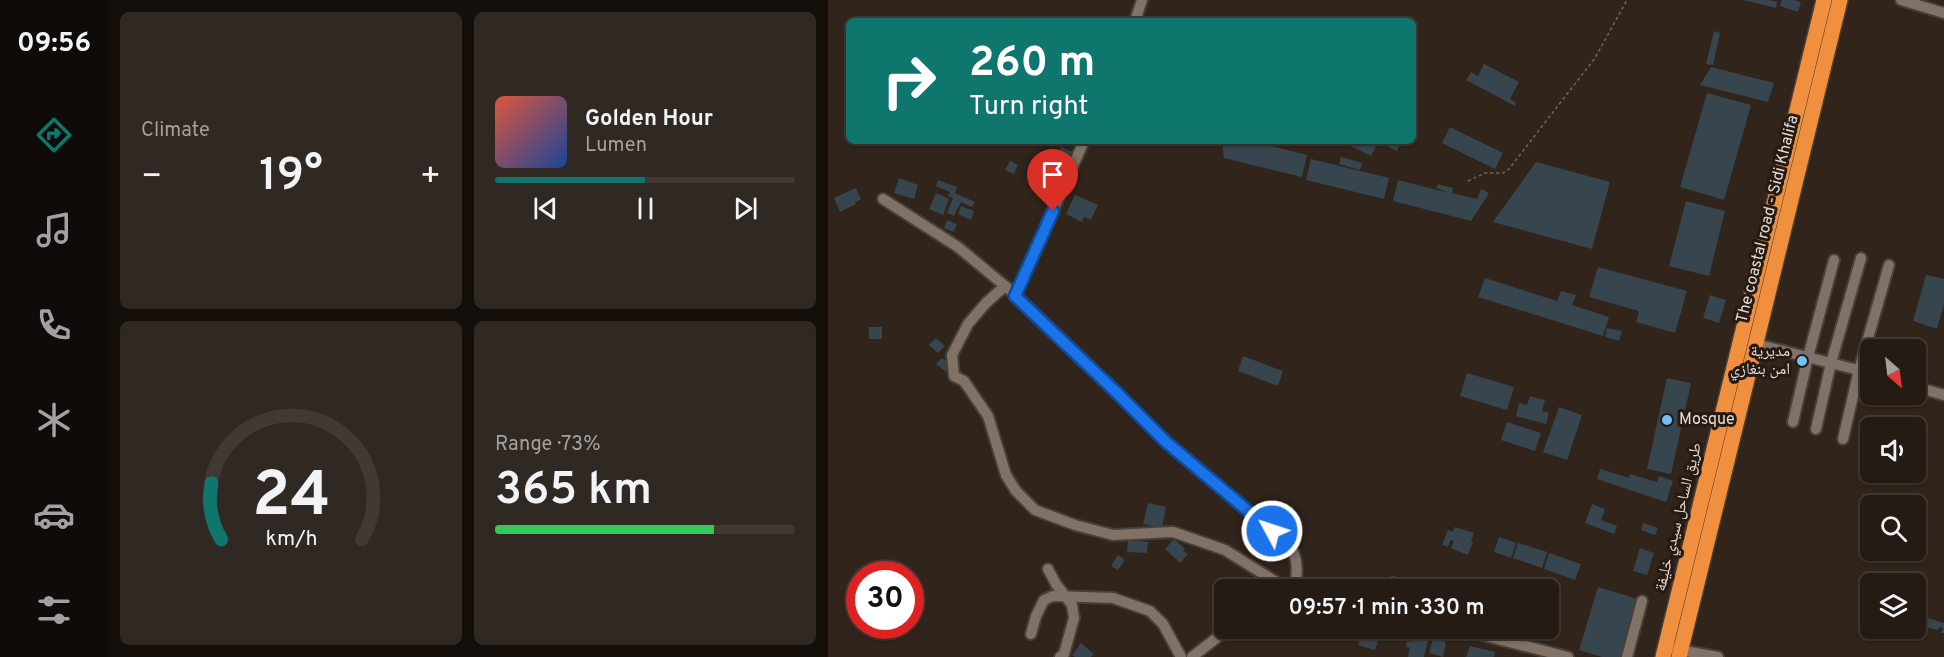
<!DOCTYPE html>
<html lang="en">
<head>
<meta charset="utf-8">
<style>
	body { margin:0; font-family:Overpass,"Noto Naskh Arabic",sans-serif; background:#302822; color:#f1f3f6; height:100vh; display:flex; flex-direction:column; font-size:22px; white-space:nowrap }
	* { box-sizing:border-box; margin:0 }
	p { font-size:20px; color:#a3a1a0 }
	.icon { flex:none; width:33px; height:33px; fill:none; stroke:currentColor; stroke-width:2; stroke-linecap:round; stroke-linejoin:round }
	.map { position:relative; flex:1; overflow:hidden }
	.panel { display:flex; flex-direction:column; gap:12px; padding:12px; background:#140f0b; width:720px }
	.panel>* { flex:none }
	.hud { position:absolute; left:18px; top:18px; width:570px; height:126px; border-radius:9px; box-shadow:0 2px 4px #0004,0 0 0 2px #413934; background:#0f766e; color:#fff; overflow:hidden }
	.needle { width:39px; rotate:152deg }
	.controls { position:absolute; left:1032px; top:339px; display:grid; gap:12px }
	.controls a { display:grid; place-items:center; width:66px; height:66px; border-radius:9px; background:#241b14; box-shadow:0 2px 4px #0004,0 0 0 2px #413934; font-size:30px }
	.speed { position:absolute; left:18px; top:561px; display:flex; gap:12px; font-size:30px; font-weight:700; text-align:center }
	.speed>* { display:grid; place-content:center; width:78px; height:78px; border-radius:50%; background:#241b14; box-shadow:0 2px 4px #0004,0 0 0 2px #413934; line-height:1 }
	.speed .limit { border:9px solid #d22; background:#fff; color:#111 }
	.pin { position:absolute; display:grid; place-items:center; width:51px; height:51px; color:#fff; margin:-62px -26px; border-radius:50% 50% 50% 0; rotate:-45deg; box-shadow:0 0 6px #0007 }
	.pin .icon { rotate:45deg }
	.me { position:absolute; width:66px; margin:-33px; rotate:310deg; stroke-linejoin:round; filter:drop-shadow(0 0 4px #0008) }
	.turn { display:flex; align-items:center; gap:21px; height:126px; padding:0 24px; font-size:27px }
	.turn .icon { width:78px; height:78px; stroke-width:2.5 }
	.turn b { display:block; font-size:42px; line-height:51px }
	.big { font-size:45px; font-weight:600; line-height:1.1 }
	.panel .widget { flex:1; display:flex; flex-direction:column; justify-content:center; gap:9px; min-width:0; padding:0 21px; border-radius:9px; background:#302822 }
	.panel .dial { align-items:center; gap:0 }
	.dial svg { height:156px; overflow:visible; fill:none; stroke:#413934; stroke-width:7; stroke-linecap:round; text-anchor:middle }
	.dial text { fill:#f1f3f6; stroke:none }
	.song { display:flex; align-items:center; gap:18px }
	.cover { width:72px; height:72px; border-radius:9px; background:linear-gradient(135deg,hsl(10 70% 55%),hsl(220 70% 35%)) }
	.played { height:6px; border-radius:3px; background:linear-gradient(90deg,#0f766e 50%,#413934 50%) }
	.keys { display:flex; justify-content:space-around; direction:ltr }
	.heat { display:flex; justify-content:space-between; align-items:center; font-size:33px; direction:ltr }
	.charge { height:9px; border-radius:4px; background:linear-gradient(90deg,#34c759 73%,#413934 0) }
	.panel .tiles { flex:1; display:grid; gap:12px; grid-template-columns:repeat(2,1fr) }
	.trip { position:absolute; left:386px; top:579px; width:345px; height:60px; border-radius:9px; background:#241b14; box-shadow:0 2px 4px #0004,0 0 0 2px #413934; font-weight:600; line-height:60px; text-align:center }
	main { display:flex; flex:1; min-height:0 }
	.tabs { display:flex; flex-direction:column; width:108px; justify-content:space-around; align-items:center; background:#0e0b08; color:#a3a1a0 }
	.tabs .icon { width:42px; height:42px }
	.tabs .selected { color:#0f766e }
	.tabs b { font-size:27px; color:#f1f3f6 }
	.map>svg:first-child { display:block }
	.building { fill:#37454f }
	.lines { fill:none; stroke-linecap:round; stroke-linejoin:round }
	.minor-casing { stroke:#483f37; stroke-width:14 }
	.highway-casing { stroke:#483f37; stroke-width:18 }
	.path { stroke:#726860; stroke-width:1.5; stroke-dasharray:3 3; stroke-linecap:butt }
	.minor { stroke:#817267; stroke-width:10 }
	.highway { stroke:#f0903f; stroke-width:15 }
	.route-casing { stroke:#114b97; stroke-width:15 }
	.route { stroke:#1a73e8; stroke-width:10 }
	.poi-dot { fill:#71c1f5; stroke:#261a12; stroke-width:2 }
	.labels { text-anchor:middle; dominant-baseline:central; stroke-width:6; stroke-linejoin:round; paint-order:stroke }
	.street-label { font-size:16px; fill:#e4dcd6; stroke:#261a12 }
	.poi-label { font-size:16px; fill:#e4dcd6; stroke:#261a12; text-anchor:end }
</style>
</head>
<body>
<main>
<nav class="tabs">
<b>09:56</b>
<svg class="icon selected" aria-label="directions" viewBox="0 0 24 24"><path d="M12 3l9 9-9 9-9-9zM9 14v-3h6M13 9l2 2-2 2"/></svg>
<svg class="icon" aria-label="music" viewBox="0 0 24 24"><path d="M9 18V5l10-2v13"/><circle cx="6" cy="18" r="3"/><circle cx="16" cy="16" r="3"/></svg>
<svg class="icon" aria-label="phone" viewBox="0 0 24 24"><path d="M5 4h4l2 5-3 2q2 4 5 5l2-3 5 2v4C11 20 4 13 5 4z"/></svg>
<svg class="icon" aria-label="climate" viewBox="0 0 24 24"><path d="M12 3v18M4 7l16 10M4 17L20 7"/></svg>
<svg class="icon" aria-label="car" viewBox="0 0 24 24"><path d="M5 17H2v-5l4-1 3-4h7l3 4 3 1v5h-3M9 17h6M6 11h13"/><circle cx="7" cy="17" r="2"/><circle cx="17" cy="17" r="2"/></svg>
<svg class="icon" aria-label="filters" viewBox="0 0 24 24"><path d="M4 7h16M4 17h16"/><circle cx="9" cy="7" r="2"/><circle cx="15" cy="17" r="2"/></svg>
</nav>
<section class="panel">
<div class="tiles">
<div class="widget"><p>Climate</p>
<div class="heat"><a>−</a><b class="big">19°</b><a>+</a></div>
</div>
<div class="widget">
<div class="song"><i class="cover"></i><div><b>Golden Hour</b><p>Lumen</p></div></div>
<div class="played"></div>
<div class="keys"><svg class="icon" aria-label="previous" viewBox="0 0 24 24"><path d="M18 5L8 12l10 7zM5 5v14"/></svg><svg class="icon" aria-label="pause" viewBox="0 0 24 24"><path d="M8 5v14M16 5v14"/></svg><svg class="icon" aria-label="next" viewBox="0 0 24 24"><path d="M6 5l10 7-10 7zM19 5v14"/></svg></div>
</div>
<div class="widget dial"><svg viewBox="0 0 100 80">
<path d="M14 69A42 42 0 1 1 86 69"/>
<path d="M14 69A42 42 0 0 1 9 40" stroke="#0f766e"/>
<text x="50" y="56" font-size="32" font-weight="700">24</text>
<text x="50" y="72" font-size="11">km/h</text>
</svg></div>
<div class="widget"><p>Range · 73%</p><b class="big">365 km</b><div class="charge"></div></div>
</div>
</section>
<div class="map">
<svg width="1116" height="657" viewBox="0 0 1116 657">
	<rect width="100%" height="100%" fill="#30241b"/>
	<g class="building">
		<path d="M915,0H941L949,2L948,8Z"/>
		<path d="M954,0H966L973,2L970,12L952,6Z"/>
		<path d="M886,31L892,33L885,65L878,64Z"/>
		<path d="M656,64L691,82L682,99L688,103L687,106L638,80L643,72L650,76Z"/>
		<path d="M883,67L946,83L940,102L872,85Z"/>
		<path d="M879,93L923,105L896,200L852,187Z"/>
		<path d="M622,127L675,153L667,169L614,143Z"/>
		<path d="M394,141H423L479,155L474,177L396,158Z"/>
		<path d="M517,141H573L569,151L550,142L543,156L516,143Z"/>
		<path d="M233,147L247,153L238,174L220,167L227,151L230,152Z"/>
		<path d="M513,157L534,163L532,170L511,164Z"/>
		<path d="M483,159L561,178L556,199L478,180Z"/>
		<path d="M182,161L190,165L186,174L177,170Z"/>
		<path d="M708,162L782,182L764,249L665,222Z"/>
		<path d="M71,178L90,185L86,199L66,193Z"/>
		<path d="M110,180L129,187L127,193L147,202L144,207L133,202L126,216L119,213L125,198L120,196L122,192L108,186Z"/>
		<path d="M570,180L621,193L608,188L610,184L625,188L624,193L649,199L653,189L661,193L643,221L565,201Z"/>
		<path d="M28,188L33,199L27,202L28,204L12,212L6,198Z"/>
		<path d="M108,193L121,199L115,215L101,209Z"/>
		<path d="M247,195L270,205L263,220L256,217L254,222L238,214Z"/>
		<path d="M858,201L897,211L881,276L841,266Z"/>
		<path d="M133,206L146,211L143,220L130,214Z"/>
		<path d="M119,220L129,224L126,232L116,228Z"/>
		<path d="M770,267L859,291L847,333L808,322L811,311L761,297Z"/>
		<path d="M1098,275L1116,279V304L1109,329L1085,321Z"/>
		<path d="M657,278L729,301L733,291L748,295L744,305L781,317L775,336L650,297Z"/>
		<path d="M882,295L898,300L891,323L875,318Z"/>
		<rect x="41" y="327" width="13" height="12"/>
		<path d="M779,328L794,331L791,341L777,337Z"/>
		<path d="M108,338L117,346L110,353L101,345Z"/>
		<path d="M415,356L455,371L450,386L410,371Z"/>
		<path d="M114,358L123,365L118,372L108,364Z"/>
		<path d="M639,373L686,387L679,410L632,396Z"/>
		<path d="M839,378L863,383L843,474L819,469Z"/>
		<path d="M702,396L717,400L714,411L721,413L718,424L688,416L691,403L699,405Z"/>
		<path d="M731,407L754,415L739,460L715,452Z"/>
		<path d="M679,422L713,433L707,451L673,440Z"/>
		<path d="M772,469L801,478L802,474L829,482L831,476L845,481L838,502L769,479Z"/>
		<path d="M320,503L338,507L334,528L315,524Z"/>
		<path d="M764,504L777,509L773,520L789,526L786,534L757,523Z"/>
		<path d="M815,523L830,528L827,535L813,530Z"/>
		<path d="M627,527L646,533L643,541L645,542L640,555L623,548L626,541L623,540L620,547L614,545L620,530L625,532Z"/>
		<path d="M671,537L688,543L683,558L666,552Z"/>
		<path d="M346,539L357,549L355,551L360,554L352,563L337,549Z"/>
		<path d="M300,540L320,542L319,553L299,552Z"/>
		<path d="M690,543L719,552L714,568L685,558Z"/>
		<path d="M812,548L826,553L819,575L805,571Z"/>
		<path d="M721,553L753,564L747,580L716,569Z"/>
		<path d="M290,555L297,560L290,570L283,566Z"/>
		<path d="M563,575L579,580L577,585L561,581Z"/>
		<path d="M770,587L810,599L793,657H774L751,650Z"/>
		<path d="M1100,618L1116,623V633H1113L1115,628L1111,627L1110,630L1098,627Z"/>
		<path d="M504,628H523L519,640L502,635Z"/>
		<path d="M535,630L552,636L547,650L530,645Z"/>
		<path d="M584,637L600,640L596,657H580L582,648L578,647L579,641L583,642Z"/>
		<path d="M605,639L618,642L615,657L601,653Z"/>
		<path d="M253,643L266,654L263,657H247L244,655Z"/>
		<path d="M642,646L667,652L666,657H638Z"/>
	</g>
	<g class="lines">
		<g class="minor-casing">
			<g id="minor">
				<path d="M1073,0L1116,13"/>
				<path d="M307,21L314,0"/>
				<path d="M55,199L130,247L183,291L288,392L338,442L462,546C471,560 469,573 467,590"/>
				<path d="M177,286L158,303L140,324L124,355L126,376L136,381L160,416L178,475L188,491L207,510L247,525L285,535L345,532L397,550L461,590"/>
				<path d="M187,296L256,141"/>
				<path d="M928,344L1042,373"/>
				<path d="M1088,387L1116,395"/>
				<path d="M965,422L980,357L1006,260"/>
				<path d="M988,429L1003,363L1033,258"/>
				<path d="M1015,439L1031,370L1061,265"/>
				<path d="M220,569L228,584L244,605L246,618L236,654L232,657"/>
				<path d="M627,628L740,657"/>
				<path d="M203,634L208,616L216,600L225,596L285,598L322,611L335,624L353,657"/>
				<path d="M846,649L890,657"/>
				<path d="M364,657L391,636L409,628"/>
				<path d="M799,657L814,601"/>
			</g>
		</g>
		<g class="highway-casing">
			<g id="highway">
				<path d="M835,657L996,0"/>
				<path d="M851,657L1012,0"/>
			</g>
		</g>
		<path class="path" d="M640,181L657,173H675L681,169L767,58L799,0"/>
		<use href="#minor" class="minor"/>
		<use href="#highway" class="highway"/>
	</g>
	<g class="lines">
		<g class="route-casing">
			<path id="route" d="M225,211L187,296L288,392L338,442L444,531"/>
		</g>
		<use href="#route" class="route"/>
	</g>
	<g class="poi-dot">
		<circle cx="974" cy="361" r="6"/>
		<circle cx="839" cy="420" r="6"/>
	</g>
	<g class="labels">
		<g class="street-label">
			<text transform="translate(940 219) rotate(-76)">The coastal road - Sidi Khalifa</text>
			<text transform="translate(851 517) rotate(-76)">طريق الساحل سيدي خليفة</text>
		</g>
		<g class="poi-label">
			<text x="962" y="352">مديرية<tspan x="962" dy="18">امن بنغازي</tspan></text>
			<text x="851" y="420" text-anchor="start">Mosque</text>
		</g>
	</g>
</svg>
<div class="controls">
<a><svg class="needle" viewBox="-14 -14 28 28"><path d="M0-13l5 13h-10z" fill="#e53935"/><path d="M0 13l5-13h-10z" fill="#a3a1a0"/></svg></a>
<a><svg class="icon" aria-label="sound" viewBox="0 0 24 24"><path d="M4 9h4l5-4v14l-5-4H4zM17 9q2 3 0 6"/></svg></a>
<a><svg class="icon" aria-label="search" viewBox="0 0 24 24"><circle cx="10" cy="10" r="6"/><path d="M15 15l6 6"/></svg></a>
<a><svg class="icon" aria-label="layers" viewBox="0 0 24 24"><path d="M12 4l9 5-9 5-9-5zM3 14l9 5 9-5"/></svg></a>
</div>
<div class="speed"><div class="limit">30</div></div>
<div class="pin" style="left:225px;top:211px;background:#d93025"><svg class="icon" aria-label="arrive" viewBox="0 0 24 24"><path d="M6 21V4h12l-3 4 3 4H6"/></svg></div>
<svg class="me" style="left:444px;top:531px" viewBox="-20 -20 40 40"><circle r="17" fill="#1a73e8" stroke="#fff" stroke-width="3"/><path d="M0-11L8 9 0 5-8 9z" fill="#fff"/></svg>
<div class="trip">09:57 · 1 min · 330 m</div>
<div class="hud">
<div class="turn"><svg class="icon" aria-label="right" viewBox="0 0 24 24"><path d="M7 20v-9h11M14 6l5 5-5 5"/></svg><div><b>260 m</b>Turn right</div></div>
</div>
</div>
</main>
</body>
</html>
